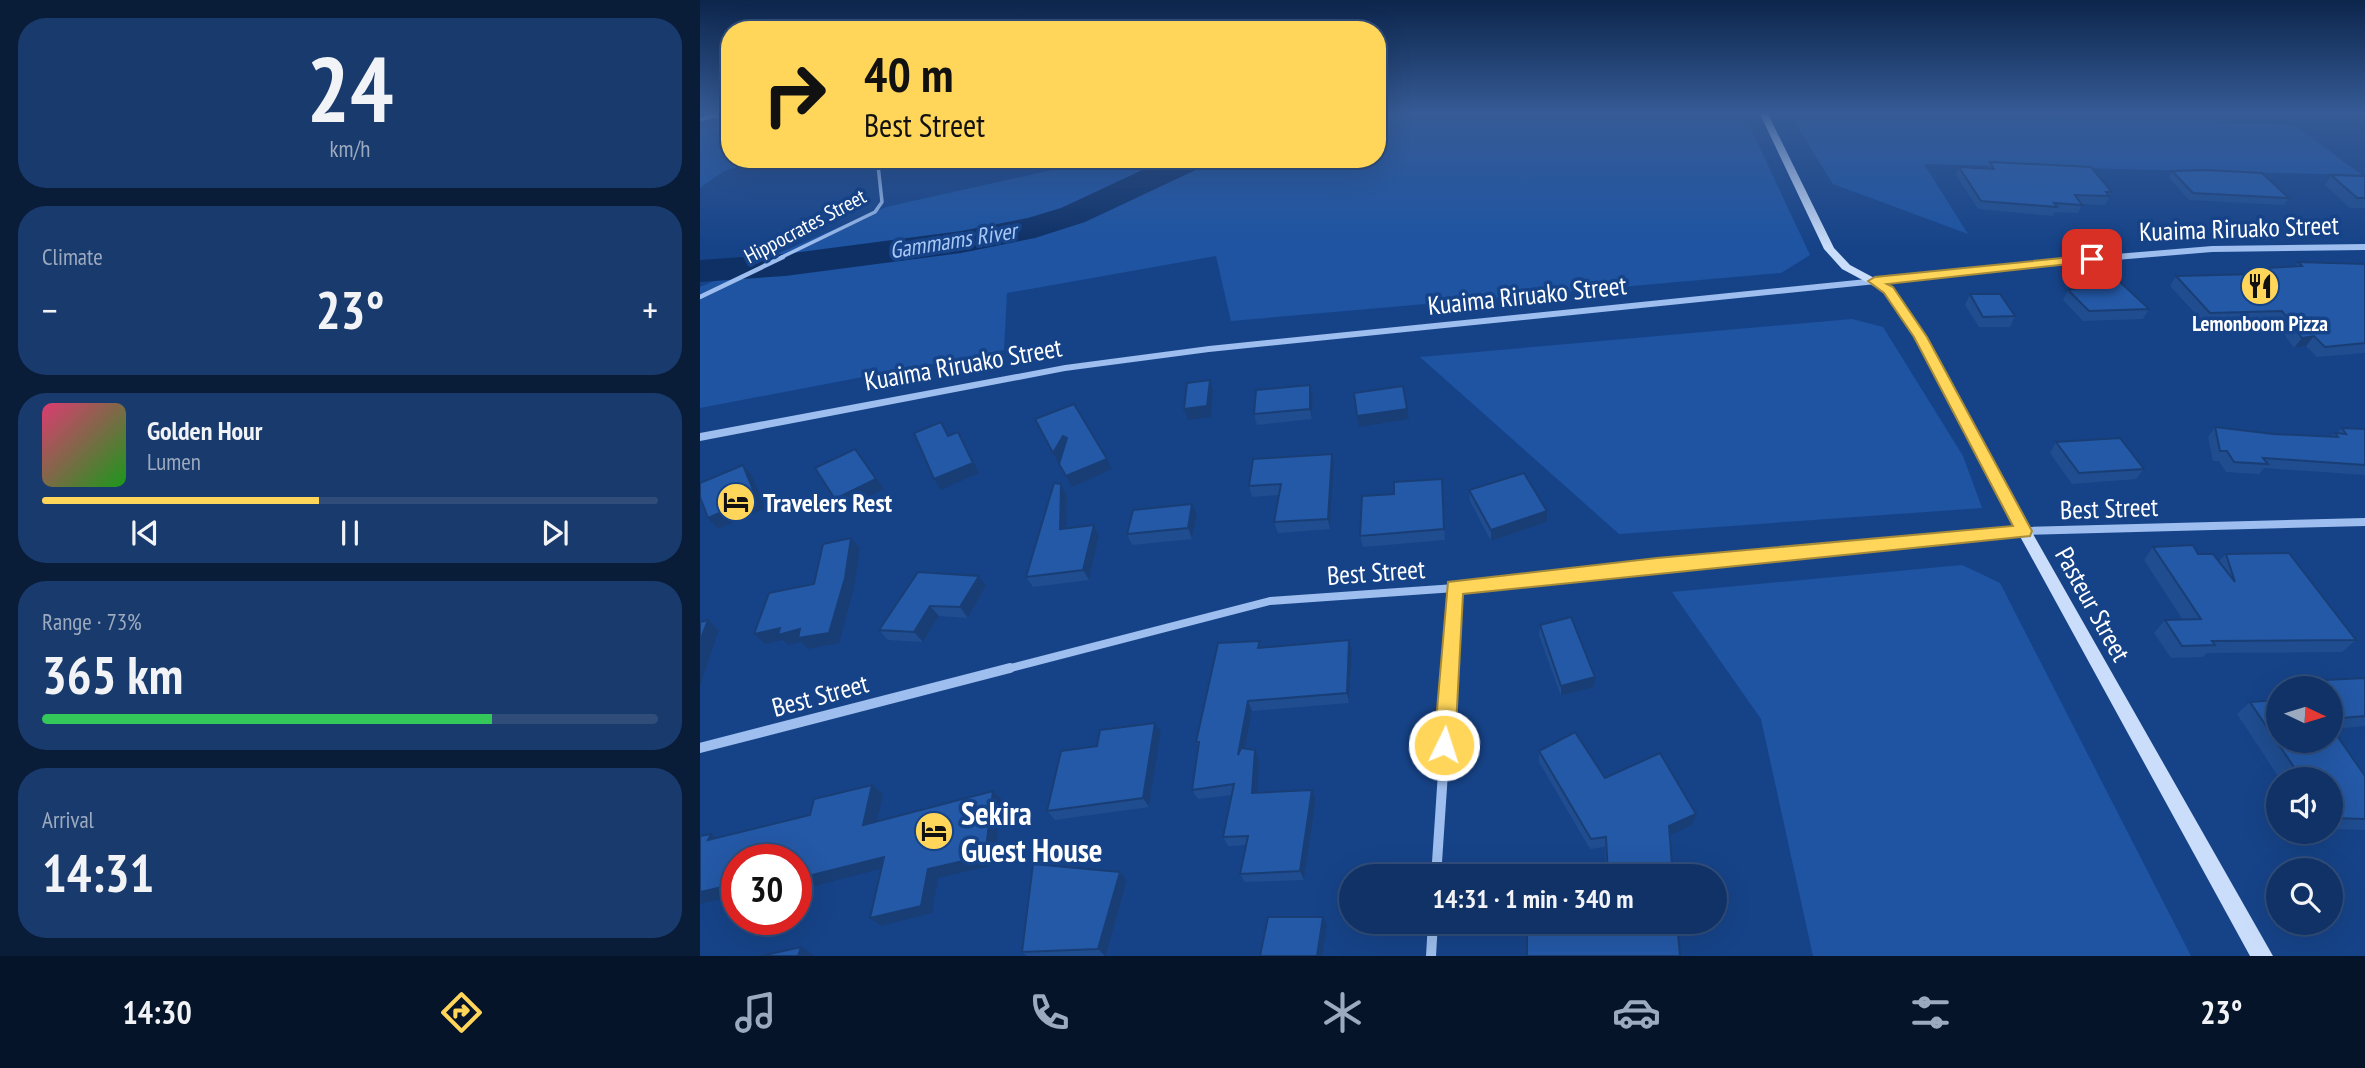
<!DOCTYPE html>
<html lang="en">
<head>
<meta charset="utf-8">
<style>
	body { margin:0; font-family:"PT Sans Narrow",sans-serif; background:#193a6c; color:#f1f3f6; height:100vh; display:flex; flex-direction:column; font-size:26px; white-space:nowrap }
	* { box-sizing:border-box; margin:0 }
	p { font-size:23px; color:#9caabf }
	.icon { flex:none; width:38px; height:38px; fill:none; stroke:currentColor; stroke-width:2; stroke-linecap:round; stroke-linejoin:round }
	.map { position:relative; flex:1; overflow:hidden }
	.sheet { display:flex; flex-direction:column; gap:18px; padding:18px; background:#091c38; width:700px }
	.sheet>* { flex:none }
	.guide { position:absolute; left:21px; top:21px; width:665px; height:147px; border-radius:28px; box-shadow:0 7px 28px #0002,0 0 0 2px #304d7a; background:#ffd65a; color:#111; overflow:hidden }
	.needle { width:46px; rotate:94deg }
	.tools { position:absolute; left:1566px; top:676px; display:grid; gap:14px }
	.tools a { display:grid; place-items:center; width:77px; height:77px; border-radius:50%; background:#103266; box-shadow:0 7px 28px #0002,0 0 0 2px #304d7a; font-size:35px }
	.speed { position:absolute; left:21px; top:844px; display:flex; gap:14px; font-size:35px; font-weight:700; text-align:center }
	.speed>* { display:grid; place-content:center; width:91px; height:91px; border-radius:50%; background:#103266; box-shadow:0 7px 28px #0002,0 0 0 2px #304d7a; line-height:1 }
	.speed .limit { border:10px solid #d22; background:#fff; color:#111 }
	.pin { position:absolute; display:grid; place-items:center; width:60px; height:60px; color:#fff; margin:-30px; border-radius:14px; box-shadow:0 4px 10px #0006 }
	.me { position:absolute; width:77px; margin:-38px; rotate:4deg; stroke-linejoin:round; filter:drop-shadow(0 0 5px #0008) }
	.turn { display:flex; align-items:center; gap:24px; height:147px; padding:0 28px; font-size:32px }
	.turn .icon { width:91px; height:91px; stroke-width:2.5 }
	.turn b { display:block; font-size:49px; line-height:60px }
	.big { font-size:52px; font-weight:800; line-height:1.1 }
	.sheet .widget { flex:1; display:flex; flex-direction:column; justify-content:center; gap:10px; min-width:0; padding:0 24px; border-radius:28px; background:#193a6c }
	.sheet .dial { align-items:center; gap:0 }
	.dial b { font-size:91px; line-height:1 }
	.song { display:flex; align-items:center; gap:21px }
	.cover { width:84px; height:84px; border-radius:10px; background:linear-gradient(135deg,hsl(340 70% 55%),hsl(120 70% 35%)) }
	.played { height:7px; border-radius:4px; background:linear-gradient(90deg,#ffd65a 45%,#304d7a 45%) }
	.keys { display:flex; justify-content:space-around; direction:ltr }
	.heat { display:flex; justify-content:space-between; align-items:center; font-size:38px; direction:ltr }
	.charge { height:10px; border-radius:5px; background:linear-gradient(90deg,#34c759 73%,#304d7a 0) }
	.trip { position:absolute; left:639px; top:864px; width:388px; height:70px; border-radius:35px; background:#103266; box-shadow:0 7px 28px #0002,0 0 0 2px #304d7a; font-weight:800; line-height:70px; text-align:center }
	.menu { display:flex; height:112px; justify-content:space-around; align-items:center; background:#061429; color:#9caabf }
	.menu .icon { width:49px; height:49px }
	.menu .selected { color:#ffd65a }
	.menu b { font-size:32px; color:#f1f3f6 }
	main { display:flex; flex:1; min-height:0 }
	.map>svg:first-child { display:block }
	.green { fill:#1e54a2 }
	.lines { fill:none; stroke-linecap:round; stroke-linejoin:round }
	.river { fill:#0e3065; fill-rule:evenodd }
	.service-far1 { stroke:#9dbeee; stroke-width:3.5 }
	.service { stroke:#9dbeee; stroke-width:4.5 }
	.minor-far1 { stroke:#9dbeee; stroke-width:8 }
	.minor { stroke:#9dbeee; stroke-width:10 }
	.tertiary { fill:#9dbeee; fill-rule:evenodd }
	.secondary { fill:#caddfa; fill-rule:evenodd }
	.wall { fill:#1f4d90 }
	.shaded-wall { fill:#193e75 }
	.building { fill:#2459a7; stroke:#193e75; stroke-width:2 }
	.route { fill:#ffd65a; stroke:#a68b3a; stroke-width:2 }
	.labels { text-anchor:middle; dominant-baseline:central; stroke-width:7; stroke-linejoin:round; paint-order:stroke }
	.far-street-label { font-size:21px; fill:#fff; stroke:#164388 }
	.far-poi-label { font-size:21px; font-weight:bold; fill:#fff; stroke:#164388 }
	.far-water-label { font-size:23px; font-style:italic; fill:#a8c9f6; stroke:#164388 }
	.street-label { font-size:26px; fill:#fff; stroke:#164388 }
	.poi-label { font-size:26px; font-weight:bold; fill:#fff; stroke:#164388; text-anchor:start }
	.near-poi-label { font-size:32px; font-weight:bold; fill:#fff; stroke:#164388; text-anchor:start }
</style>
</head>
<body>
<main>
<section class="sheet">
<div class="widget dial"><b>24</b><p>km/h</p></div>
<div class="widget"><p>Climate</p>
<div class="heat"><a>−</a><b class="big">23°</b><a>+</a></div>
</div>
<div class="widget">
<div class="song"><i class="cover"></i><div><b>Golden Hour</b><p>Lumen</p></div></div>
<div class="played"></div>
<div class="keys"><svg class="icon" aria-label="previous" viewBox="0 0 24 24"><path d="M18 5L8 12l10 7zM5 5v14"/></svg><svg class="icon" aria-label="pause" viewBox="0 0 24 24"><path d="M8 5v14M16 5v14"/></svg><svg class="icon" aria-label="next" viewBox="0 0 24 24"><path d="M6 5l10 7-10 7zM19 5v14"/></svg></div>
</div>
<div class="widget"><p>Range · 73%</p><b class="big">365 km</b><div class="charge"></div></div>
<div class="widget"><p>Arrival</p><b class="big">14:31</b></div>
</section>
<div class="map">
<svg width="1665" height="956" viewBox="0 0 1665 956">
	<rect width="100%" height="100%" fill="#164388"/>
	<g class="green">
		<path d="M677,112H1043L1110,255L1081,273L531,321L516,256L307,293L304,350L0,408V287L186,207L401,159H677Z"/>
		<path d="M1088,112L1594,125L1662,175L1224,164L1268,234L1133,184Z"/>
		<path d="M30,122V159H66L24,171L0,188V128Z"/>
		<path d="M1152,319L1183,327L1263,456L1282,508L919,534L720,357Z"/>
		<path d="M1262,565L1300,583L1491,956H1113L1061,719L972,592Z"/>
	</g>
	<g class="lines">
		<path class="river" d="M466,159H509L504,166L385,222L335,238L261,253L85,276L0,282V260L85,254L261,231L328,218L361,208Z"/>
		<path class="service-far1" d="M80,258L175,212L182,202L178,165L183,159"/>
		<path class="service" d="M0,297L83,257"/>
		<g class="minor-far1">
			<path d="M303,670L570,601L755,588L957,565L1324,531L1665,522"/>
			<path d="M750,670L755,588"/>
		</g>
		<g class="minor">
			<path d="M0,748L310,668"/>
			<path d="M736,877L750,668"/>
			<path d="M731,956L733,922"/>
		</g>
		<g class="tertiary">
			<path d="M24,112H30V115L0,121V117Z"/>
			<path d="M1665,244V250L1512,252L1392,262L509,352L365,371L0,441V433L365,365L509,346L1392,256L1512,246Z"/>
		</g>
		<path class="secondary" d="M1059,112H1067L1134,248L1150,265L1193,288L1226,337L1329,527L1573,956H1550L1317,531L1214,337L1185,292L1142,269L1124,249Z"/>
	</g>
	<g class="wall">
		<path d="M1290,162L1412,192L1405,205L1382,204L1378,213L1355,212L1353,216L1278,209L1256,175L1259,167L1288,169Z"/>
		<path d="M1472,171L1589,198L1584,205L1489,200L1469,178Z"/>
		<path d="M1631,175L1665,176V208H1650L1625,185Z"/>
		<path d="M1598,262L1665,264V353L1617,357L1606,346L1594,348L1575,322L1504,323L1470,286L1476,276L1546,275L1549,269L1595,267Z"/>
		<path d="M1368,290L1449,309L1443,319L1383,321L1363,300Z"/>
		<path d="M1270,294L1315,316L1310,327H1279L1265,305Z"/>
		<path d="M610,385L613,396L612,419L557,425L554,414Z"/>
		<path d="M1515,427L1573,434L1631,437L1635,433H1637L1642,428L1665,429V475L1564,468L1559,474L1526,472L1519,461H1513L1508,437Z"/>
		<path d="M1356,442L1444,469L1436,479L1372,484L1350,453Z"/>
		<path d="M634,465L630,529L578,533L574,522L579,495L552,497L549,486Z"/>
		<path d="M742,479L745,540L663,547L660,536L694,494Z"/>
		<path d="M361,484L367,495L366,528L394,525L399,536L389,580L333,587L326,577Z"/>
		<path d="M769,490L847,522L791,541L770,501Z"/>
		<path d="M497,515L492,539L432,545L427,534Z"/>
		<path d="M1453,547L1498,554L1519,561L1526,554L1656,640L1642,652L1507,653L1503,657L1471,658L1454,633L1465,620H1483L1444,560Z"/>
		<path d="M218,572L286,586L268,618L239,616L223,642L188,640L179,630Z"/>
		<path d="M840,625L894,687L861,696L839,635Z"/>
		<path d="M562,647L652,651L649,703L552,711L545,749L559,760L557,792L612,790L616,799L604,880L545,882L540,874L546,845L528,846L523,837L532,795L498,799L492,790L498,746L496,742Z"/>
		<path d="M1665,678V726L1633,729L1665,776V830L1631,829V779H1580L1537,714L1550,702L1631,740V688H1616L1625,680Z"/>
		<path d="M461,732L449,807L355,820L347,811L397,746Z"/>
		<path d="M839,751L905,778L992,825L969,835L973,877H906L905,847L890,849L839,762Z"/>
		<path d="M420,872L427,880L406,956H327L322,952Z"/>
	</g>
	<g class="shaded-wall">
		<path d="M196,159H242L201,169Z"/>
		<path d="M1614,336L1606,346L1594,348L1602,338Z"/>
		<path d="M510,380L513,391L511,417L488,420L484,409Z"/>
		<path d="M610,385L613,396L612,419L610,409Z"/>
		<path d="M707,409L709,419L659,427L657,416Z"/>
		<path d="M258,432L264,443L279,473L241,490L234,479Z"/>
		<path d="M363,436L369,447L359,464L353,453Z"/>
		<path d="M155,449L184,489L144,509L135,499Z"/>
		<path d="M632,454L634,465L630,529L628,519Z"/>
		<path d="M407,459L412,469L372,487L366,476Z"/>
		<path d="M43,465L52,476L66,508L18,529L8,518Z"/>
		<path d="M361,484L367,495L366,540L360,529Z"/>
		<path d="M492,504L497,515L492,539L488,528Z"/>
		<path d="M847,511V522L791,541V530Z"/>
		<path d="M394,525L399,536L389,580L383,570Z"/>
		<path d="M151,538L160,548L154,588L139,643L108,649L101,642L88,645L83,640L65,644L54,634L80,628Z"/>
		<path d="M279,576L286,586L268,618L260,607Z"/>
		<path d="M230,606L239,616L223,642L214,632Z"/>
		<path d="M8,620L19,630L0,686V641Z"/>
		<path d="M649,640L652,651L649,703L647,693Z"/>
		<path d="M895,677L894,687L861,696V686Z"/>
		<path d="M548,701L552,711L542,765L538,755Z"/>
		<path d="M455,723L461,732L449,807L443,798Z"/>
		<path d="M555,750L559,760L557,802L552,793Z"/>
		<path d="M172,785L183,794L174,834L163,825Z"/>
		<path d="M612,790L616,799L604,880L600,871Z"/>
		<path d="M293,791L302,800L294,865L238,878L232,913L181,926L170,918Z"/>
		<path d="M996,814L992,825L966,837L969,826Z"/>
		<path d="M11,834L24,843L8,840Z"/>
		<path d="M184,857L195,865L96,891V879Z"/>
		<path d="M420,872L427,880L406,956H405L398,949Z"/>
		<path d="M31,885L37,888V902L28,897L0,904V892Z"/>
		<path d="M623,917L627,925L622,956H617Z"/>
		<path d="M101,947L114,955V956H98Z"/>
	</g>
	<g class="building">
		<path d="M1290,162L1391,167L1412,192H1406L1409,196L1375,195L1382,205L1354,203L1357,207L1281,201L1259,167L1294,169Z"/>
		<path d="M1506,170L1562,173L1589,198L1493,193L1472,171Z"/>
		<path d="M1631,175L1665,176V198H1657Z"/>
		<path d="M1598,262L1665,264V343L1625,347L1614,336L1602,338L1582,311L1510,313L1476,276L1555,274L1549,269L1602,266Z"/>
		<path d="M1420,282L1449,309L1389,311L1368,290Z"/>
		<path d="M1270,294H1300L1315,316L1283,317Z"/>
		<path d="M510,380L507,406L484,409L487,383Z"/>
		<path d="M610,385V409L554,414L556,390Z"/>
		<path d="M703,386L707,409L657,416L654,393Z"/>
		<path d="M374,404L407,459L366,476L359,464L367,438L363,436L353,453L335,419Z"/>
		<path d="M241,422L248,436L258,432L273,463L234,479L214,433Z"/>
		<path d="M1515,427L1573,434L1638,437L1635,433L1646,434L1642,428L1665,429V465L1563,458L1568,464L1534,462L1527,451H1520Z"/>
		<path d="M1420,438L1444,469L1379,473L1356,442Z"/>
		<path d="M155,449L176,479L135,499L115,468Z"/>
		<path d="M632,454L628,519L574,522L581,484L549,486L553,459Z"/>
		<path d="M43,465L56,497L8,518L0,497V483Z"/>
		<path d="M824,473L847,511L791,530L769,490Z"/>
		<path d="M742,479L744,529L660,536L662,496L694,494V482Z"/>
		<path d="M354,483L361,484L360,529L394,525L383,570L326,577Z"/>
		<path d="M492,504L488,528L427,534L433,510Z"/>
		<path d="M151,538L145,578L129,633L98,638L100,629L78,635L80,628L54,634L69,593L114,584L123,544Z"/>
		<path d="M1493,545L1498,554H1513L1535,582L1526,554L1589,553L1656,640L1512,641L1515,645L1482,646L1465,620L1501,619L1453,547Z"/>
		<path d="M218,572L279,576L260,607L230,606L214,632L179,630Z"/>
		<path d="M871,617L895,677L861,686L840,625Z"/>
		<path d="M8,620L0,641V622Z"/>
		<path d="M649,640L647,693L548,701L538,755L541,748L555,750L552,793L612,790L600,871L540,874L548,836L523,837L534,784L492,790L499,742H496L518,643L560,641L558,648Z"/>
		<path d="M1665,678V716L1631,719V696H1637L1625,680Z"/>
		<path d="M1578,700V740H1631V727L1665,776V819L1631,818V779H1602L1550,702Z"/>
		<path d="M455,723L443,798L347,811L361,751L397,746L400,730Z"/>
		<path d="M875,732L905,778L960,753L996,814L969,826L973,877H908L906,837L891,839L839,751Z"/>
		<path d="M172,785L163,825L293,791L285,856L228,869L221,906L170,918L184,857L96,879V859H37V895L28,897L31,885L0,892V836L11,834L8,840L110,815L114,799Z"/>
		<path d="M333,864L420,872L398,949L322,952Z"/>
		<path d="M568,917H623L617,956H560Z"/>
		<path d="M827,922H977L980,956H827Z"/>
		<path d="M101,947L98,956H61Z"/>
	</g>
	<linearGradient id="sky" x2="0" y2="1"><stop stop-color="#0c254b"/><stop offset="0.46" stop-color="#365b96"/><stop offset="1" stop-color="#365b96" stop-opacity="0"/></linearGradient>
	<rect width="1665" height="246" fill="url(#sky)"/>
	<path class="route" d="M1392,255L1398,259L1396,261L1187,284L1193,287L1227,337L1332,531L1330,536L763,594L755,745L752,752L744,755L737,752L734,745L748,582L957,558L1313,526L1214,337L1184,293L1168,281L1175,277Z"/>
	<defs>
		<g id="restaurant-disc" transform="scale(2.0125)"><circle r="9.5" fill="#ffd65a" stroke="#164388"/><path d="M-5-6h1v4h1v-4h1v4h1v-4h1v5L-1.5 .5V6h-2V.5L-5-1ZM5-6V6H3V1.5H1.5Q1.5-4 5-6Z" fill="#111"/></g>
		<g id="hotel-disc" transform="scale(2.0125)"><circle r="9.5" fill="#ffd65a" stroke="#164388"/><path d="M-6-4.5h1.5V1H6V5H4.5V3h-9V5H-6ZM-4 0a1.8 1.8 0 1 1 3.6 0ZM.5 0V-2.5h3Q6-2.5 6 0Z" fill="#111"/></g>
	</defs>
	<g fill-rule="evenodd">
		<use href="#restaurant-disc" x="1560" y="286"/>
		<use href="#hotel-disc" x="36" y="502"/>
		<use href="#hotel-disc" x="234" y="831"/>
	</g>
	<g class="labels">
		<g class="far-street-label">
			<text transform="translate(105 226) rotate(-28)">Hippocrates Street</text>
		</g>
		<g class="far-poi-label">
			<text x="1560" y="323">Lemonboom Pizza</text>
		</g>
		<g class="far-water-label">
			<text transform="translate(253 240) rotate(-9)">Gammams River</text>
		</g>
		<g class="street-label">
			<text transform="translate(1539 228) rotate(-2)">Kuaima Riruako Street</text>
			<text transform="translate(827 295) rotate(-6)">Kuaima Riruako Street</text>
			<text transform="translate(263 364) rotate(-10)">Kuaima Riruako Street</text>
			<text transform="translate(1409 508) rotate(-2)">Best Street</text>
			<text transform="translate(676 572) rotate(-4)">Best Street</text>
			<text transform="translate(1393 604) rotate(61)">Pasteur Street</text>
			<text transform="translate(120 695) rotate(-15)">Best Street</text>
		</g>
		<g class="poi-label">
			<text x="63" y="502">Travelers Rest</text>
		</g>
		<g class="near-poi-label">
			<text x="261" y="813">Sekira<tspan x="261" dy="37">Guest House</tspan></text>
		</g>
	</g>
</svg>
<div class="tools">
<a><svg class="needle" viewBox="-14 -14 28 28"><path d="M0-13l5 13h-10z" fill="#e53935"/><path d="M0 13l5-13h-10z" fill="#9caabf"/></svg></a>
<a><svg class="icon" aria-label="sound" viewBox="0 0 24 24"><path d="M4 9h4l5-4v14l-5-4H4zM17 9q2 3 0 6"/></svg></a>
<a><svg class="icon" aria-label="search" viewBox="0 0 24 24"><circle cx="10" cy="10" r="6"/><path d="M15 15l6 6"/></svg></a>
</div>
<div class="speed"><div class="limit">30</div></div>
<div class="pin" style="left:1392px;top:259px;background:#d93025"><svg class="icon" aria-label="arrive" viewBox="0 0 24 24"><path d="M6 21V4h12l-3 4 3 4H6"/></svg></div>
<svg class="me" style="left:744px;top:745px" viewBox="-20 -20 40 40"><circle r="17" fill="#ffd65a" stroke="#fff" stroke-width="3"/><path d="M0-11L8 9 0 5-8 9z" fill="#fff"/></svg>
<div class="trip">14:31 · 1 min · 340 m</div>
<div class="guide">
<div class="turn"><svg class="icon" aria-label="right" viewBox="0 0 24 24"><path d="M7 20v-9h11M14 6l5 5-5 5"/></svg><div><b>40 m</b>Best Street</div></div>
</div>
</div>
</main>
<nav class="menu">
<b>14:30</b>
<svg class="icon selected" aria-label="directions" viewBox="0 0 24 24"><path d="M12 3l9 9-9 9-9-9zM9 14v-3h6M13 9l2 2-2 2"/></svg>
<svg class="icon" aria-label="music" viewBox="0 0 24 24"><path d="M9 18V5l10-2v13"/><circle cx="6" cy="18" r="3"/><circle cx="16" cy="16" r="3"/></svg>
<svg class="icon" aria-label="phone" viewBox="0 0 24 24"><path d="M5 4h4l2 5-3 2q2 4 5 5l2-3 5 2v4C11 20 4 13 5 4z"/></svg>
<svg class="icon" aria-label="climate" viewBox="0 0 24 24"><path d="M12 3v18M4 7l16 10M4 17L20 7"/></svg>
<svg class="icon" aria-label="car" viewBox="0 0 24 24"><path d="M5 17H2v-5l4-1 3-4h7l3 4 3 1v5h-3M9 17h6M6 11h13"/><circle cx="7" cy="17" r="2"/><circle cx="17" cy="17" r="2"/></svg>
<svg class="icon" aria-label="filters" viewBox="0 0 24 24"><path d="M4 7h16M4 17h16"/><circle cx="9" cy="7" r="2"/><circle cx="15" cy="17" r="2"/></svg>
<b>23°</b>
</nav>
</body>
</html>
